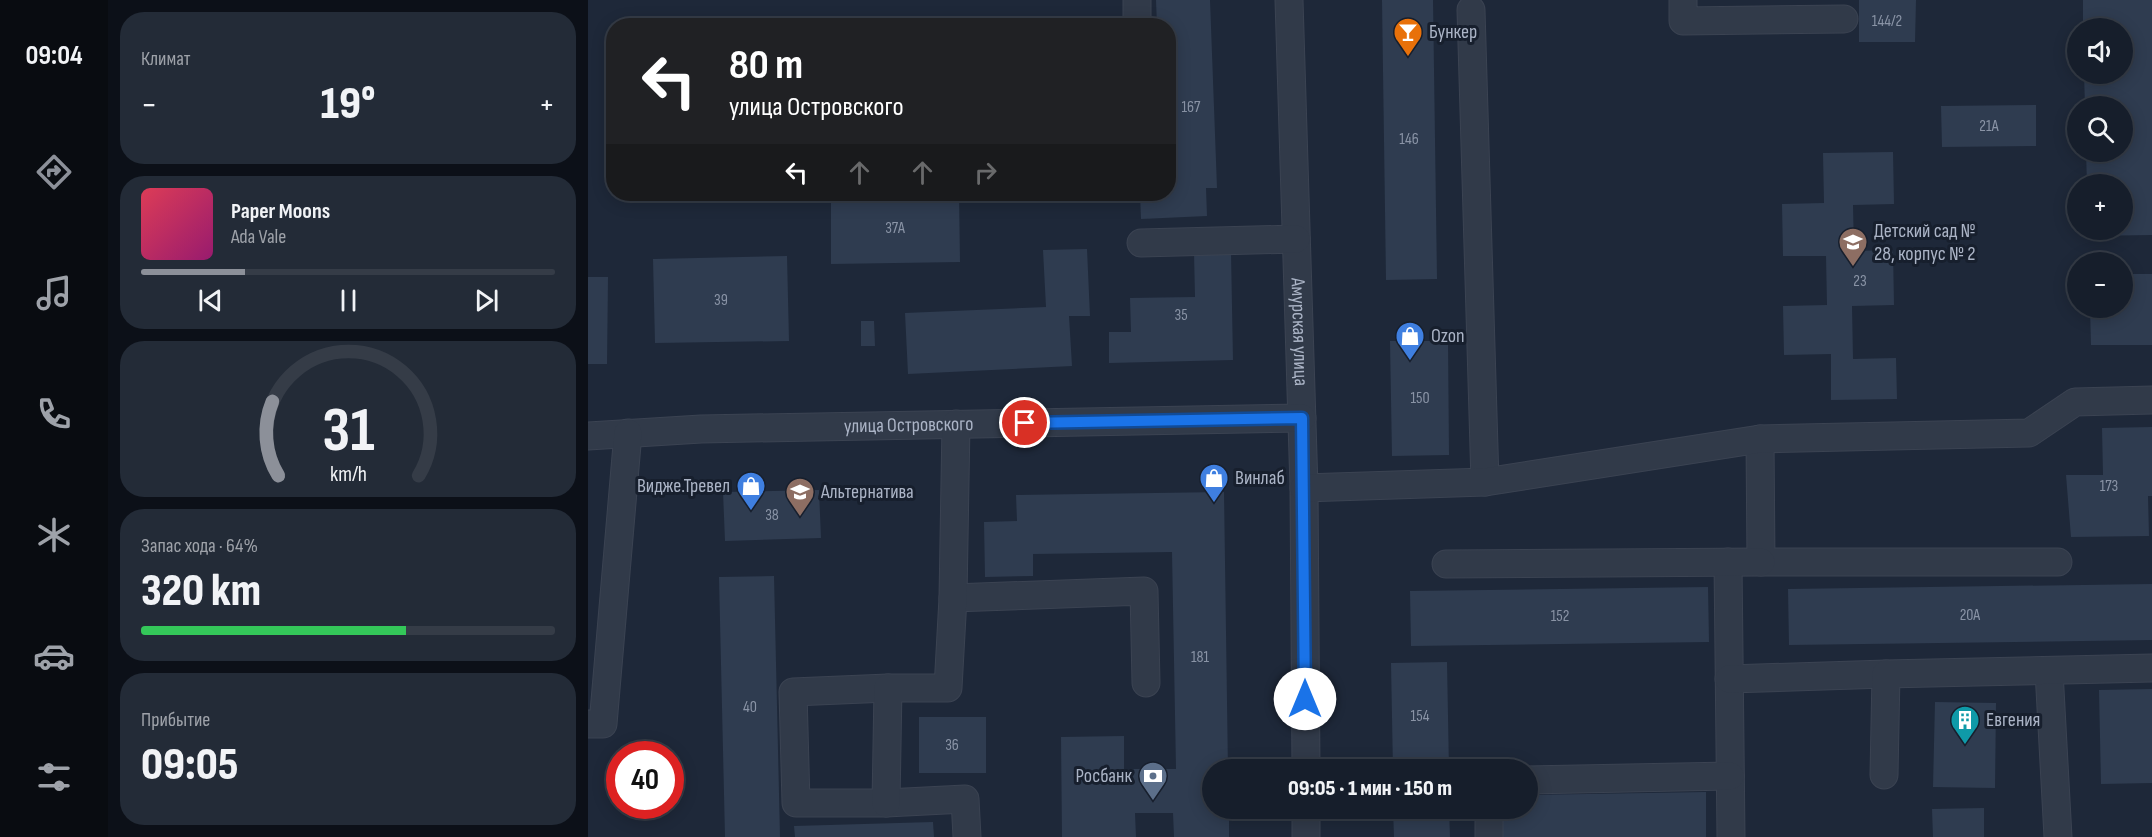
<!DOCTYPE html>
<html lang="ru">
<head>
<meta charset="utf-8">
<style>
	body { margin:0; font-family:"Sofia Sans Condensed",sans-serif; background:#232b37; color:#f1f3f6; height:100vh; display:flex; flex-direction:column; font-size:22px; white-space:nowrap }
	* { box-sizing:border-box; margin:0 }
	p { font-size:20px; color:#9ea2a9 }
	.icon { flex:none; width:33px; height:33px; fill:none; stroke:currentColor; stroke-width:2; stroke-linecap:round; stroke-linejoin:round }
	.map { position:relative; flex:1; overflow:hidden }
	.side { display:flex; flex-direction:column; gap:12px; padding:12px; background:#0c1018; width:480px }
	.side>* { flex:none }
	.banner { position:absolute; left:18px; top:18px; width:570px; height:183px; border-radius:24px; box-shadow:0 3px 15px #0003,0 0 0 2px #353c47; background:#202124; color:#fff; overflow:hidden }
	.tools { position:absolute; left:1479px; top:18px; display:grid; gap:12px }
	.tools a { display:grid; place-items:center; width:66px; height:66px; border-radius:50%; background:#161e2b; box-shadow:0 3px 15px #0003,0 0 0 2px #353c47; font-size:30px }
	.speed { position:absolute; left:18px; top:741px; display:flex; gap:12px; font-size:30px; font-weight:700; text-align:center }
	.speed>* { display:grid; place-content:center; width:78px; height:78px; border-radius:50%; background:#161e2b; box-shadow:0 3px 15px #0003,0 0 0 2px #353c47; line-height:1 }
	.speed .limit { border:9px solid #d22; background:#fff; color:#111 }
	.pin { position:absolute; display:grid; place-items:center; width:51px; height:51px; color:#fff; margin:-26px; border:3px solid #fff; border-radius:50%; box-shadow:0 2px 6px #0007 }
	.me { position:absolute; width:66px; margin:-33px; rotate:0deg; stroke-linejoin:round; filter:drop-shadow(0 0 4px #0008) }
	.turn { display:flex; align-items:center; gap:21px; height:126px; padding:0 24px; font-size:27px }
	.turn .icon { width:78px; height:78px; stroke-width:2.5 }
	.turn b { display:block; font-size:42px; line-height:51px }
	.lanes { display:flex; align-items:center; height:57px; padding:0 24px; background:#0003; justify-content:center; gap:30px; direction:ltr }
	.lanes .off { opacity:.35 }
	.big { font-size:45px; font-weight:800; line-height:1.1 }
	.side .widget { flex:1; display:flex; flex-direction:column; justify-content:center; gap:9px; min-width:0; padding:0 21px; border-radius:24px; background:#232b37 }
	.side .dial { align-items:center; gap:0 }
	.dial svg { height:156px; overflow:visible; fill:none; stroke:#353c47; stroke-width:7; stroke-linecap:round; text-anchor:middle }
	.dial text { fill:#f1f3f6; stroke:none }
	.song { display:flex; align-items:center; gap:18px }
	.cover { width:72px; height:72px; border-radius:9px; background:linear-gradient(135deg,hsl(350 70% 55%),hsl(320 70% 35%)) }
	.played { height:6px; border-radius:3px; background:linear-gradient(90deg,#8c9099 25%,#353c47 25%) }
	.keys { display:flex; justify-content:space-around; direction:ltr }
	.heat { display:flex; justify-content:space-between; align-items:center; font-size:33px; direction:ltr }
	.charge { height:9px; border-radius:4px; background:linear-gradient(90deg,#34c759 64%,#353c47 0) }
	.trip { position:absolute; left:614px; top:759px; width:336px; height:60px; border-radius:30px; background:#161e2b; box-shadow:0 3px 15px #0003,0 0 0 2px #353c47; font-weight:800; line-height:60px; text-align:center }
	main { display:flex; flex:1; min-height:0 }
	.menu { display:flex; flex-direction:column; width:108px; justify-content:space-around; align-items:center; background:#090c11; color:#9ea2a9 }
	.menu .icon { width:42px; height:42px }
	.menu .selected { color:#8c9099 }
	.menu b { font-size:27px; color:#f1f3f6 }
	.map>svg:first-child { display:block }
	.building { fill:#2f3c50 }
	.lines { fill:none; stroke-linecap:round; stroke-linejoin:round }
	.minor-casing { stroke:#3b4352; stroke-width:29 }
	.minor { stroke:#313a49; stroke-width:27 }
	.route-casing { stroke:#114b97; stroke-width:15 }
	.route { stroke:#1a73e8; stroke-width:10 }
	.labels { text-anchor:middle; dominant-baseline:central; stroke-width:6; stroke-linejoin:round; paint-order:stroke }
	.number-label { font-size:16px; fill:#8a94a6 }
	.poi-label { font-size:20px; fill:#abb4c6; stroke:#171f2d; text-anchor:start }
	.street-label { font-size:20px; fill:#abb4c6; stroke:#171f2d }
</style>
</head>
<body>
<main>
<nav class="menu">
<b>09:04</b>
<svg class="icon selected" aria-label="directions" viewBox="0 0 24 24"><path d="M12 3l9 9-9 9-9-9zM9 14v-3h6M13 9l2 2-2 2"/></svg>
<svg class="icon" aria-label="music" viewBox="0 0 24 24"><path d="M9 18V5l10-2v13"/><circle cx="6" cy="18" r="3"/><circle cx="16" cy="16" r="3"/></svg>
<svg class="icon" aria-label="phone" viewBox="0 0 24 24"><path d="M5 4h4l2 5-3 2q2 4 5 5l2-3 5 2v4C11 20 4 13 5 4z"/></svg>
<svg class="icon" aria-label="climate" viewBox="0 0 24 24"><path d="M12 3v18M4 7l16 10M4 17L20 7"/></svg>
<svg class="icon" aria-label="car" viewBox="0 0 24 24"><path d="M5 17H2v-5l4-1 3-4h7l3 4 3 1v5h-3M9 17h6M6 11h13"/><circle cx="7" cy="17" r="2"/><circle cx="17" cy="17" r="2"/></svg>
<svg class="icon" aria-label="filters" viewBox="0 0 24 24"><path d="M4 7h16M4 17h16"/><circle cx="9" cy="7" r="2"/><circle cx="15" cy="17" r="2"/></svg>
</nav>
<section class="side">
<div class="widget"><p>Климат</p>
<div class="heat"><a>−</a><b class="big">19°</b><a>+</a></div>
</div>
<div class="widget">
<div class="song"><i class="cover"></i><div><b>Paper Moons</b><p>Ada Vale</p></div></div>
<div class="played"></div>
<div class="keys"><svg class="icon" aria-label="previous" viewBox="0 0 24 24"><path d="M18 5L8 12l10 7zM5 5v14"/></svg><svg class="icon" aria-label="pause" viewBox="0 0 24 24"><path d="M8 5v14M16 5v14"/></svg><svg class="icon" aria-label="next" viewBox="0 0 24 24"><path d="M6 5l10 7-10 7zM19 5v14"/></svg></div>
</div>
<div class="widget dial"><svg viewBox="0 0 100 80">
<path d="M14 69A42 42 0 1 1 86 69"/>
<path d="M14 69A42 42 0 0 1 11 31" stroke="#8c9099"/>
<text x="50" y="56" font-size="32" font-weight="700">31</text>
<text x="50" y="72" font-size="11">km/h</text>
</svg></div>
<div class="widget"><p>Запас хода · 64%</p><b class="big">320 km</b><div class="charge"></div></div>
<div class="widget"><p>Прибытие</p><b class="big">09:05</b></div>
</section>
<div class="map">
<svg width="1564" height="837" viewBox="0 0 1564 837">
	<rect width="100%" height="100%" fill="#1e2839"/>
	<g class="building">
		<path d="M568,0H622L629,188H618L619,216L553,219L552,194H580V26H569Z"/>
		<path d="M794,0H845L849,279L798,280Z"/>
		<path d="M1271,0H1328L1327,42H1271Z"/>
		<path d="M1495,0H1564V235L1500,236V230H1534V184H1499L1498,152H1534V106H1497L1496,74H1534V28H1495Z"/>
		<path d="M1448,105V146L1354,147L1353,106Z"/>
		<path d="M1305,152L1306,204L1265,205L1266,251L1305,250L1306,305L1264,306L1265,359L1308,358L1309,399L1243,400V354L1196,355L1195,306L1239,305L1238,256H1195L1194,204L1236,203L1235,153Z"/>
		<path d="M243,194H371L372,262L243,264Z"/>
		<path d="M499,249L502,316H481L484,366L320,374L317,313L458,307L455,250Z"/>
		<path d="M606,252H643L645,360L521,363V332H543L542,298L607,297Z"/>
		<path d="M199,256L201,341L67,343L65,259Z"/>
		<path d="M1534,274H1564V345H1503L1502,308H1534Z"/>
		<path d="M0,277H20L19,364H0Z"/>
		<path d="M273,321H286L287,346H273Z"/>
		<path d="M802,341H860L861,455L804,456Z"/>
		<path d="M1564,427V496H1560L1561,536L1483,537L1478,475H1515L1514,428Z"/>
		<path d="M231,490L233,538L137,541L135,492Z"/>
		<path d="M636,492L640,770H624V808H641V837H586L585,813H547L548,837H474L473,737L536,736V769H588L584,552L445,554V576L397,577L396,522L429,521L428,495Z"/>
		<path d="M186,576L192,837H137L131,577Z"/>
		<path d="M1564,584V640L1201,645L1200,589Z"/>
		<path d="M1120,587L1121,642L823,646L822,591Z"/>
		<path d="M859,662L861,770H805L803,663Z"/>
		<path d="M1564,689V783L1513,784L1511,690Z"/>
		<path d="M1347,702L1408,703L1407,788L1345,787Z"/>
		<rect x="331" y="717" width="67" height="56"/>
		<path d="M1118,792V837H915V808H939V795Z"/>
		<path d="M805,808H861L862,837H806Z"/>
		<path d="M1396,808V837H1345L1344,809Z"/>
		<path d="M345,822L346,837H207L206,826Z"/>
	</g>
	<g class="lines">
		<g class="minor-casing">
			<g id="minor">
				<path d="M549,0V26"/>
				<path id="s1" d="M701,0L716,488L718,770"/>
				<path d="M1095,0V21L1256,19"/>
				<path d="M883,10L897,482"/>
				<path d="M553,243L708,239"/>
				<path id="s2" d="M0,436L113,429L714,418"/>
				<path d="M1172,439L1173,562H1470"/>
				<path d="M716,488L897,482L1172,439L1441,433L1487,402L1564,400"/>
				<path d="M1140,562L1143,837"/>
				<path d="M858,564L1173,562"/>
				<path d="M365,598L556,591L558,683"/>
				<path d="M1461,671L1470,837"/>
				<path d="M1141,679L1298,674"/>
				<path d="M300,688L205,692L208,803H298L377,799L379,837"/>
				<path d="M0,724H15L40,433"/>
				<path d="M1296,775L1298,674L1564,668"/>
				<path d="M939,780L1142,776"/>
				<path d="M298,803L300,688H360L365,598L368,424"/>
				<path d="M718,808V837"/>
				<path d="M901,837V808"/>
			</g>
		</g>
		<use href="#minor" class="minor"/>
	</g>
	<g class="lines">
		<g class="route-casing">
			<path id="route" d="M437,423L714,418L717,699"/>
		</g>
		<use href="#route" class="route"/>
	</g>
	<defs>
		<g id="bar-pin" transform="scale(1.5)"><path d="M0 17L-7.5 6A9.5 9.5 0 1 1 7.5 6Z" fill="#e8710a" stroke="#171f2d"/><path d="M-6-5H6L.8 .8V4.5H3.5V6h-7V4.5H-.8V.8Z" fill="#fff"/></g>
		<g id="school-pin" transform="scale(1.5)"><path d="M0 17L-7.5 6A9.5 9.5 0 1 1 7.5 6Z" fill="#8d6e63" stroke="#171f2d"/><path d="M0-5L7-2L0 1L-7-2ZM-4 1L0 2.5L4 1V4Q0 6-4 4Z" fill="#fff"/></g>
		<g id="shop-pin" transform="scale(1.5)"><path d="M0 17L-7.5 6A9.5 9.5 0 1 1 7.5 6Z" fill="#3f7fe0" stroke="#171f2d"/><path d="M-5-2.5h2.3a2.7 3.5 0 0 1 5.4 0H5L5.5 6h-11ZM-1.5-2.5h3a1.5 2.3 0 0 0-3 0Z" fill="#fff"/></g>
		<g id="building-pin" transform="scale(1.5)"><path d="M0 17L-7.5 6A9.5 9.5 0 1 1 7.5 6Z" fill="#0f9aa8" stroke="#171f2d"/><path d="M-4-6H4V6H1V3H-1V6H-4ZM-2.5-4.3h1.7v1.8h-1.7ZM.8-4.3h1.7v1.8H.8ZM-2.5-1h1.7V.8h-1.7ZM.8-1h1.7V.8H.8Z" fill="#fff"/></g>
		<g id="bank-pin" transform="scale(1.5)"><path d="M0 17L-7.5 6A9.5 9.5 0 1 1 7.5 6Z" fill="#5c6f8a" stroke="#171f2d"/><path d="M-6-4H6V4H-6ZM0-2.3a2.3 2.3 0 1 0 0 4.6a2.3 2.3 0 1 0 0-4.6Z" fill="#fff"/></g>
	</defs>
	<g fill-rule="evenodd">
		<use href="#bar-pin" x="820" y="32"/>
		<use href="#school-pin" x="1265" y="242"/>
		<use href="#shop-pin" x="822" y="336"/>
		<use href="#shop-pin" x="626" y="478"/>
		<use href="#shop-pin" x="163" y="486"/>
		<use href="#school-pin" x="212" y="492"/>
		<use href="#building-pin" x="1377" y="720"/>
		<use href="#bank-pin" x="565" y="776"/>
	</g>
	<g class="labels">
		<g class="number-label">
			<text x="1299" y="21">144/2</text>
			<text x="603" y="107">167</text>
			<text x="1401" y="126">21А</text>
			<text x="821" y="139">146</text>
			<text x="307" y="228">37А</text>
			<text x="1272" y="281">23</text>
			<text x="133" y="300">39</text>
			<text x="593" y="315">35</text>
			<text x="832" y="398">150</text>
			<text x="1521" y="486">173</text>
			<text x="184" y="515">38</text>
			<text x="1382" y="615">20А</text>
			<text x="972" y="616">152</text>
			<text x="612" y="657">181</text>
			<text x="162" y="707">40</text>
			<text x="832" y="716">154</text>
			<text x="364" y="745">36</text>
		</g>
		<g class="poi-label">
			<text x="841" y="32">Бункер</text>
			<text x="1286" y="231">Детский сад №<tspan x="1286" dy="23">28, корпус № 2</tspan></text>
			<text x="843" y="336">Ozon</text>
			<text x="647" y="478">Винлаб</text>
			<text x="142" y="486" text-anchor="end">Видже.Тревел</text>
			<text x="233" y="492">Альтернатива</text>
			<text x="1398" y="720">Евгения</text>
			<text x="544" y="776" text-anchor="end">Росбанк</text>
		</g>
		<g class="street-label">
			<text stroke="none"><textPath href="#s1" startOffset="332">Амурская улица</textPath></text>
			<text stroke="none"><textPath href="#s2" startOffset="321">улица Островского</textPath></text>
		</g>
	</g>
</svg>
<div class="tools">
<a><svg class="icon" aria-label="sound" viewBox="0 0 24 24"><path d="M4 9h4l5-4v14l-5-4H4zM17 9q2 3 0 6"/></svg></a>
<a><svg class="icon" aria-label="search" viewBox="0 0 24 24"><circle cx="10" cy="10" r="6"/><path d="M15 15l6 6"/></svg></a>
<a>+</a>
<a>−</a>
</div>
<div class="speed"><div class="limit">40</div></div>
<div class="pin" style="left:437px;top:423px;background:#d93025"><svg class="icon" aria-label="arrive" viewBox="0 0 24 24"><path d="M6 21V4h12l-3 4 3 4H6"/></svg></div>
<svg class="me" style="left:717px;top:699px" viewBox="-20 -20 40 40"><circle r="19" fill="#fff"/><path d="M0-13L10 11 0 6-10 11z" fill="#1a73e8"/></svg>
<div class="trip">09:05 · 1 мин · 150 m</div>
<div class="banner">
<div class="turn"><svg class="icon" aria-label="left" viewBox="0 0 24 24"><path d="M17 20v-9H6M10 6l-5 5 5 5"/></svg><div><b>80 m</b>улица Островского</div></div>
<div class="lanes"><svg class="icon" aria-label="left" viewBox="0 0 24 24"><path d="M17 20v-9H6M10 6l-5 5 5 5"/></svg><svg class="icon off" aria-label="ahead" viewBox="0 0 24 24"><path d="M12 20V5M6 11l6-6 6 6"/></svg><svg class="icon off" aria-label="ahead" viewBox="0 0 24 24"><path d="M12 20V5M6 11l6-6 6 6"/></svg><svg class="icon off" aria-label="right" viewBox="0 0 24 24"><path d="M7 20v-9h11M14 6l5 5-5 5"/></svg></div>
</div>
</div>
</main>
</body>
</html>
